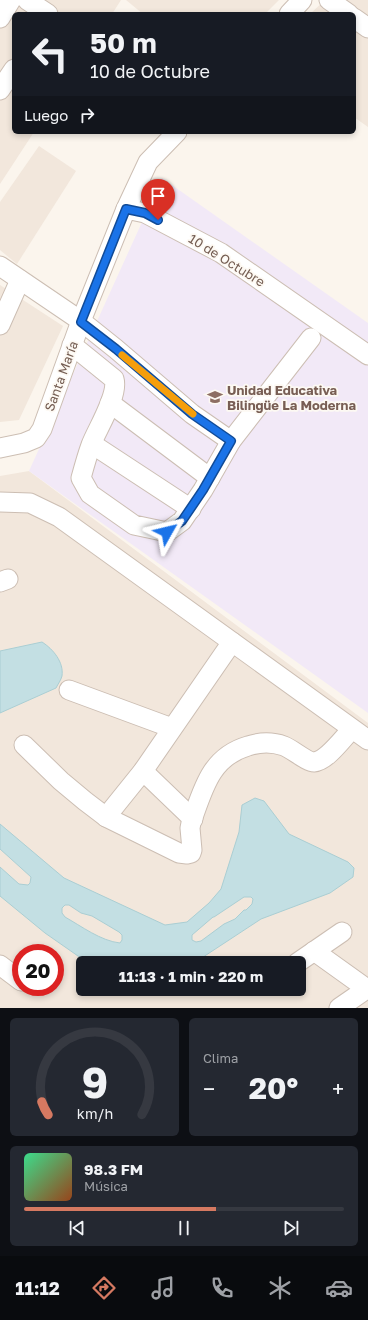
<!DOCTYPE html>
<html lang="es">
<head>
<meta charset="utf-8">
<style>
	body { margin:0; font-family:"Golos Text",sans-serif; background:#242831; color:#f1f3f6; height:100vh; display:flex; flex-direction:column; font-size:15px; white-space:nowrap }
	* { box-sizing:border-box; margin:0 }
	p { font-size:13px; color:#9ea1a6 }
	.icon { flex:none; width:22px; height:22px; fill:none; stroke:currentColor; stroke-width:2; stroke-linecap:round; stroke-linejoin:round }
	.map { position:relative; height:1008px; overflow:hidden }
	.side { display:flex; flex-direction:column; gap:10px; padding:10px; background:#0d0f14; flex:1 }
	.side>* { flex:none }
	.guide { position:absolute; left:12px; top:12px; width:344px; height:122px; border-radius:6px; box-shadow:0 2px 6px #0003; background:#171b24; color:#f1f3f6; overflow:hidden }
	.speed { position:absolute; left:12px; top:944px; display:flex; gap:8px; font-size:20px; font-weight:700; text-align:center }
	.speed>* { display:grid; place-content:center; width:52px; height:52px; border-radius:50%; background:#171b24; box-shadow:0 2px 6px #0003; line-height:1 }
	.speed .limit { border:6px solid #d22; background:#fff; color:#111 }
	.pin { position:absolute; display:grid; place-items:center; width:34px; height:34px; color:#fff; margin:-41px -17px; border-radius:50% 50% 50% 0; rotate:-45deg; box-shadow:0 0 4px #0007 }
	.pin .icon { rotate:45deg }
	.me { position:absolute; width:44px; margin:-22px; rotate:53deg; stroke-linejoin:round; filter:drop-shadow(0 0 3px #0008) }
	.turn { display:flex; align-items:center; gap:14px; height:84px; padding:0 12px; font-size:18px }
	.turn .icon { width:52px; height:52px; stroke-width:2.5 }
	.turn b { display:block; font-size:28px; line-height:34px }
	.then { display:flex; align-items:center; height:38px; padding:0 12px; background:#0003; gap:8px; font-size:15px }
	.big { font-size:30px; font-weight:700; line-height:1.1 }
	.side .widget { flex:1; display:flex; flex-direction:column; justify-content:center; gap:6px; min-width:0; padding:0 14px; border-radius:6px; background:#242831 }
	.side .dial { align-items:center; gap:0 }
	.dial svg { height:104px; overflow:visible; fill:none; stroke:#363941; stroke-width:7; stroke-linecap:round; text-anchor:middle }
	.dial text { fill:#f1f3f6; stroke:none }
	.song { display:flex; align-items:center; gap:12px }
	.cover { width:48px; height:48px; border-radius:6px; background:linear-gradient(135deg,hsl(150 70% 55%),hsl(20 70% 35%)) }
	.played { height:4px; border-radius:2px; background:linear-gradient(90deg,#d57961 60%,#363941 60%) }
	.keys { display:flex; justify-content:space-around; direction:ltr }
	.heat { display:flex; justify-content:space-between; align-items:center; font-size:22px; direction:ltr }
	.side .tiles { flex:1; display:grid; gap:10px; grid-template-columns:1fr 1fr }
	.widget:last-child { grid-column:span 2 }
	.trip { position:absolute; left:76px; top:956px; width:230px; height:40px; border-radius:6px; background:#171b24; box-shadow:0 2px 6px #0003; font-weight:700; line-height:40px; text-align:center }
	.menu { display:flex; height:64px; justify-content:space-around; align-items:center; background:#090b0e; color:#9ea1a6 }
	.menu .icon { width:28px; height:28px }
	.menu .active { color:#d57961 }
	.menu b { font-size:18px; color:#f1f3f6 }
	.map>svg:first-child { display:block }
	.residential { fill:#f2e7dc; fill-rule:evenodd }
	.education { fill:#f2e9f7 }
	.water { fill:#c3dfe3; stroke:#aaced3; fill-rule:evenodd }
	.lines { fill:none; stroke-linecap:round; stroke-linejoin:round }
	.minor-casing { stroke:#ccbeb3; stroke-width:21 }
	.minor { stroke:#fff; stroke-width:19 }
	.route-casing { stroke:#114b97; stroke-width:10 }
	.route { stroke:#1a73e8; stroke-width:7 }
	.slow { stroke:#f59e0b; stroke-width:7 }
	.labels { text-anchor:middle; dominant-baseline:central; stroke-width:3.5; stroke-linejoin:round; paint-order:stroke }
	.street-label { font-size:13px; fill:#745d52; stroke:#fdf9f3 }
	.education-label { font-size:13px; font-weight:bold; fill:#785e54; stroke:#fdf9f3; text-anchor:start }
</style>
</head>
<body>
<div class="map">
<svg width="368" height="1008" viewBox="0 0 368 1008">
	<rect width="100%" height="100%" fill="#fbf5ed"/>
	<g class="residential">
		<path d="M0,0H121L112,14H14V132H34L0,184Z"/>
		<path d="M126,0H279L265,14H143Z"/>
		<path d="M325,0H368V127L354,117V14H310Z"/>
		<path d="M39,146L76,171L17,264L0,250V202Z"/>
		<path d="M0,285L63,326L19,420L0,422Z"/>
		<path d="M29,471L368,723V1008H0V476ZM21,953H55V987H21ZM83,963H299V989H83Z"/>
	</g>
	<path class="education" d="M162,178L368,323V713L29,471Z"/>
	<g class="water">
		<path d="M42,642C53,649 64,662 62,676C61,680 58,684 56,688L0,713V651Z"/>
		<path d="M255,798L264,801L289,834L348,862L354,868L353,877L330,893L261,919L194,963H88L45,933L0,896V867L19,884L28,885L30,883L31,877L0,849V824L64,878L165,925L187,922L209,903L221,889L239,832L242,805ZM244,897H251L253,899L252,904L246,910H244L235,919L224,924L201,941L196,942L192,940V935L213,917H214ZM65,905H69L81,913L92,916L119,932L122,935V940L120,943C101,941 81,926 65,917L62,913V908Z"/>
	</g>
	<g class="lines">
		<g class="minor-casing">
			<g id="minor">
				<path d="M27,0L48,14"/>
				<path d="M329,0L349,14"/>
				<path d="M289,14L302,0"/>
				<path d="M0,18L11,0"/>
				<path d="M354,18L368,28"/>
				<path d="M0,90L14,69"/>
				<path d="M126,209L145,213L221,253L368,355"/>
				<path d="M0,266L81,321L116,349L192,414L231,441"/>
				<path d="M0,325L20,280"/>
				<path d="M72,345L114,379C119,395 97,429 91,445C87,456 84,467 81,478L90,494L134,525L167,532L182,521L203,490L231,441L311,338"/>
				<path d="M110,403L210,478"/>
				<path d="M92,444L191,509"/>
				<path d="M0,448L24,443L36,438L42,429L81,321L126,209L148,162L177,132"/>
				<path d="M0,502L30,503L59,517L368,740"/>
				<path d="M0,582L8,579"/>
				<path d="M69,690L172,728"/>
				<path d="M24,745L61,781L85,801L106,817L179,853L187,854L191,853L192,850L190,828L191,823C203,790 210,757 248,746C260,742 273,742 284,746C292,749 307,762 314,762C327,761 343,738 352,729"/>
				<path d="M143,771L193,819"/>
				<path d="M106,817L143,771L232,642"/>
				<path d="M314,951L367,989"/>
				<path d="M297,963L342,932"/>
				<path d="M0,965L21,981"/>
				<path d="M339,1008L368,988"/>
			</g>
		</g>
		<use href="#minor" class="minor"/>
	</g>
	<g class="lines">
		<g class="route-casing">
			<path id="route" d="M158,220L145,213L126,209L81,322L116,349L192,414L231,441L203,490L182,521L167,532"/>
		</g>
		<use href="#route" class="route"/>
		<path class="slow" d="M122,355L193,414"/>
	</g>
	<defs>
		<g id="school-bare" transform="scale(1.2)"><path d="M0-5L7-2L0 1L-7-2ZM-4 1L0 2.5L4 1V4Q0 6-4 4Z" fill="#8d6e63" stroke="#fdf9f3" stroke-width="2.5" paint-order="stroke"/></g>
	</defs>
	<g fill-rule="evenodd">
		<use href="#school-bare" x="215" y="397"/>
	</g>
	<g class="labels">
		<g class="street-label">
			<text transform="translate(227 260) rotate(32)">10 de Octubre</text>
			<text transform="translate(61 376) rotate(-70)">Santa María</text>
		</g>
		<g class="education-label">
			<text x="227" y="390">Unidad Educativa<tspan x="227" dy="15">Bilingüe La Moderna</tspan></text>
		</g>
	</g>
</svg>
<div class="speed"><div class="limit">20</div></div>
<div class="pin" style="left:158px;top:220px;background:#d93025"><svg class="icon" aria-label="arrive" viewBox="0 0 24 24"><path d="M6 21V4h12l-3 4 3 4H6"/></svg></div>
<svg class="me" style="left:167px;top:532px" viewBox="-20 -20 40 40"><path d="M0-17L14 15 0 8-14 15z" fill="#1a73e8" stroke="#fff" stroke-width="4"/></svg>
<div class="trip">11:13 · 1 min · 220 m</div>
<div class="guide">
<div class="turn"><svg class="icon" aria-label="left" viewBox="0 0 24 24"><path d="M17 20v-9H6M10 6l-5 5 5 5"/></svg><div><b>50 m</b>10 de Octubre</div></div>
<div class="then">Luego<svg class="icon" aria-label="right" viewBox="0 0 24 24"><path d="M7 20v-9h11M14 6l5 5-5 5"/></svg></div>
</div>
</div>
<section class="side">
<div class="tiles">
<div class="widget dial"><svg viewBox="0 0 100 80">
<path d="M14 69A42 42 0 1 1 86 69"/>
<path d="M14 69A42 42 0 0 1 9 59" stroke="#d57961"/>
<text x="50" y="56" font-size="32" font-weight="700">9</text>
<text x="50" y="72" font-size="11">km/h</text>
</svg></div>
<div class="widget"><p>Clima</p>
<div class="heat"><a>−</a><b class="big">20°</b><a>+</a></div>
</div>
<div class="widget">
<div class="song"><i class="cover"></i><div><b>98.3 FM</b><p>Música</p></div></div>
<div class="played"></div>
<div class="keys"><svg class="icon" aria-label="previous" viewBox="0 0 24 24"><path d="M18 5L8 12l10 7zM5 5v14"/></svg><svg class="icon" aria-label="pause" viewBox="0 0 24 24"><path d="M8 5v14M16 5v14"/></svg><svg class="icon" aria-label="next" viewBox="0 0 24 24"><path d="M6 5l10 7-10 7zM19 5v14"/></svg></div>
</div>
</div>
</section>
<nav class="menu">
<b>11:12</b>
<svg class="icon active" aria-label="directions" viewBox="0 0 24 24"><path d="M12 3l9 9-9 9-9-9zM9 14v-3h6M13 9l2 2-2 2"/></svg>
<svg class="icon" aria-label="music" viewBox="0 0 24 24"><path d="M9 18V5l10-2v13"/><circle cx="6" cy="18" r="3"/><circle cx="16" cy="16" r="3"/></svg>
<svg class="icon" aria-label="phone" viewBox="0 0 24 24"><path d="M5 4h4l2 5-3 2q2 4 5 5l2-3 5 2v4C11 20 4 13 5 4z"/></svg>
<svg class="icon" aria-label="climate" viewBox="0 0 24 24"><path d="M12 3v18M4 7l16 10M4 17L20 7"/></svg>
<svg class="icon" aria-label="car" viewBox="0 0 24 24"><path d="M5 17H2v-5l4-1 3-4h7l3 4 3 1v5h-3M9 17h6M6 11h13"/><circle cx="7" cy="17" r="2"/><circle cx="17" cy="17" r="2"/></svg>
</nav>
</body>
</html>
